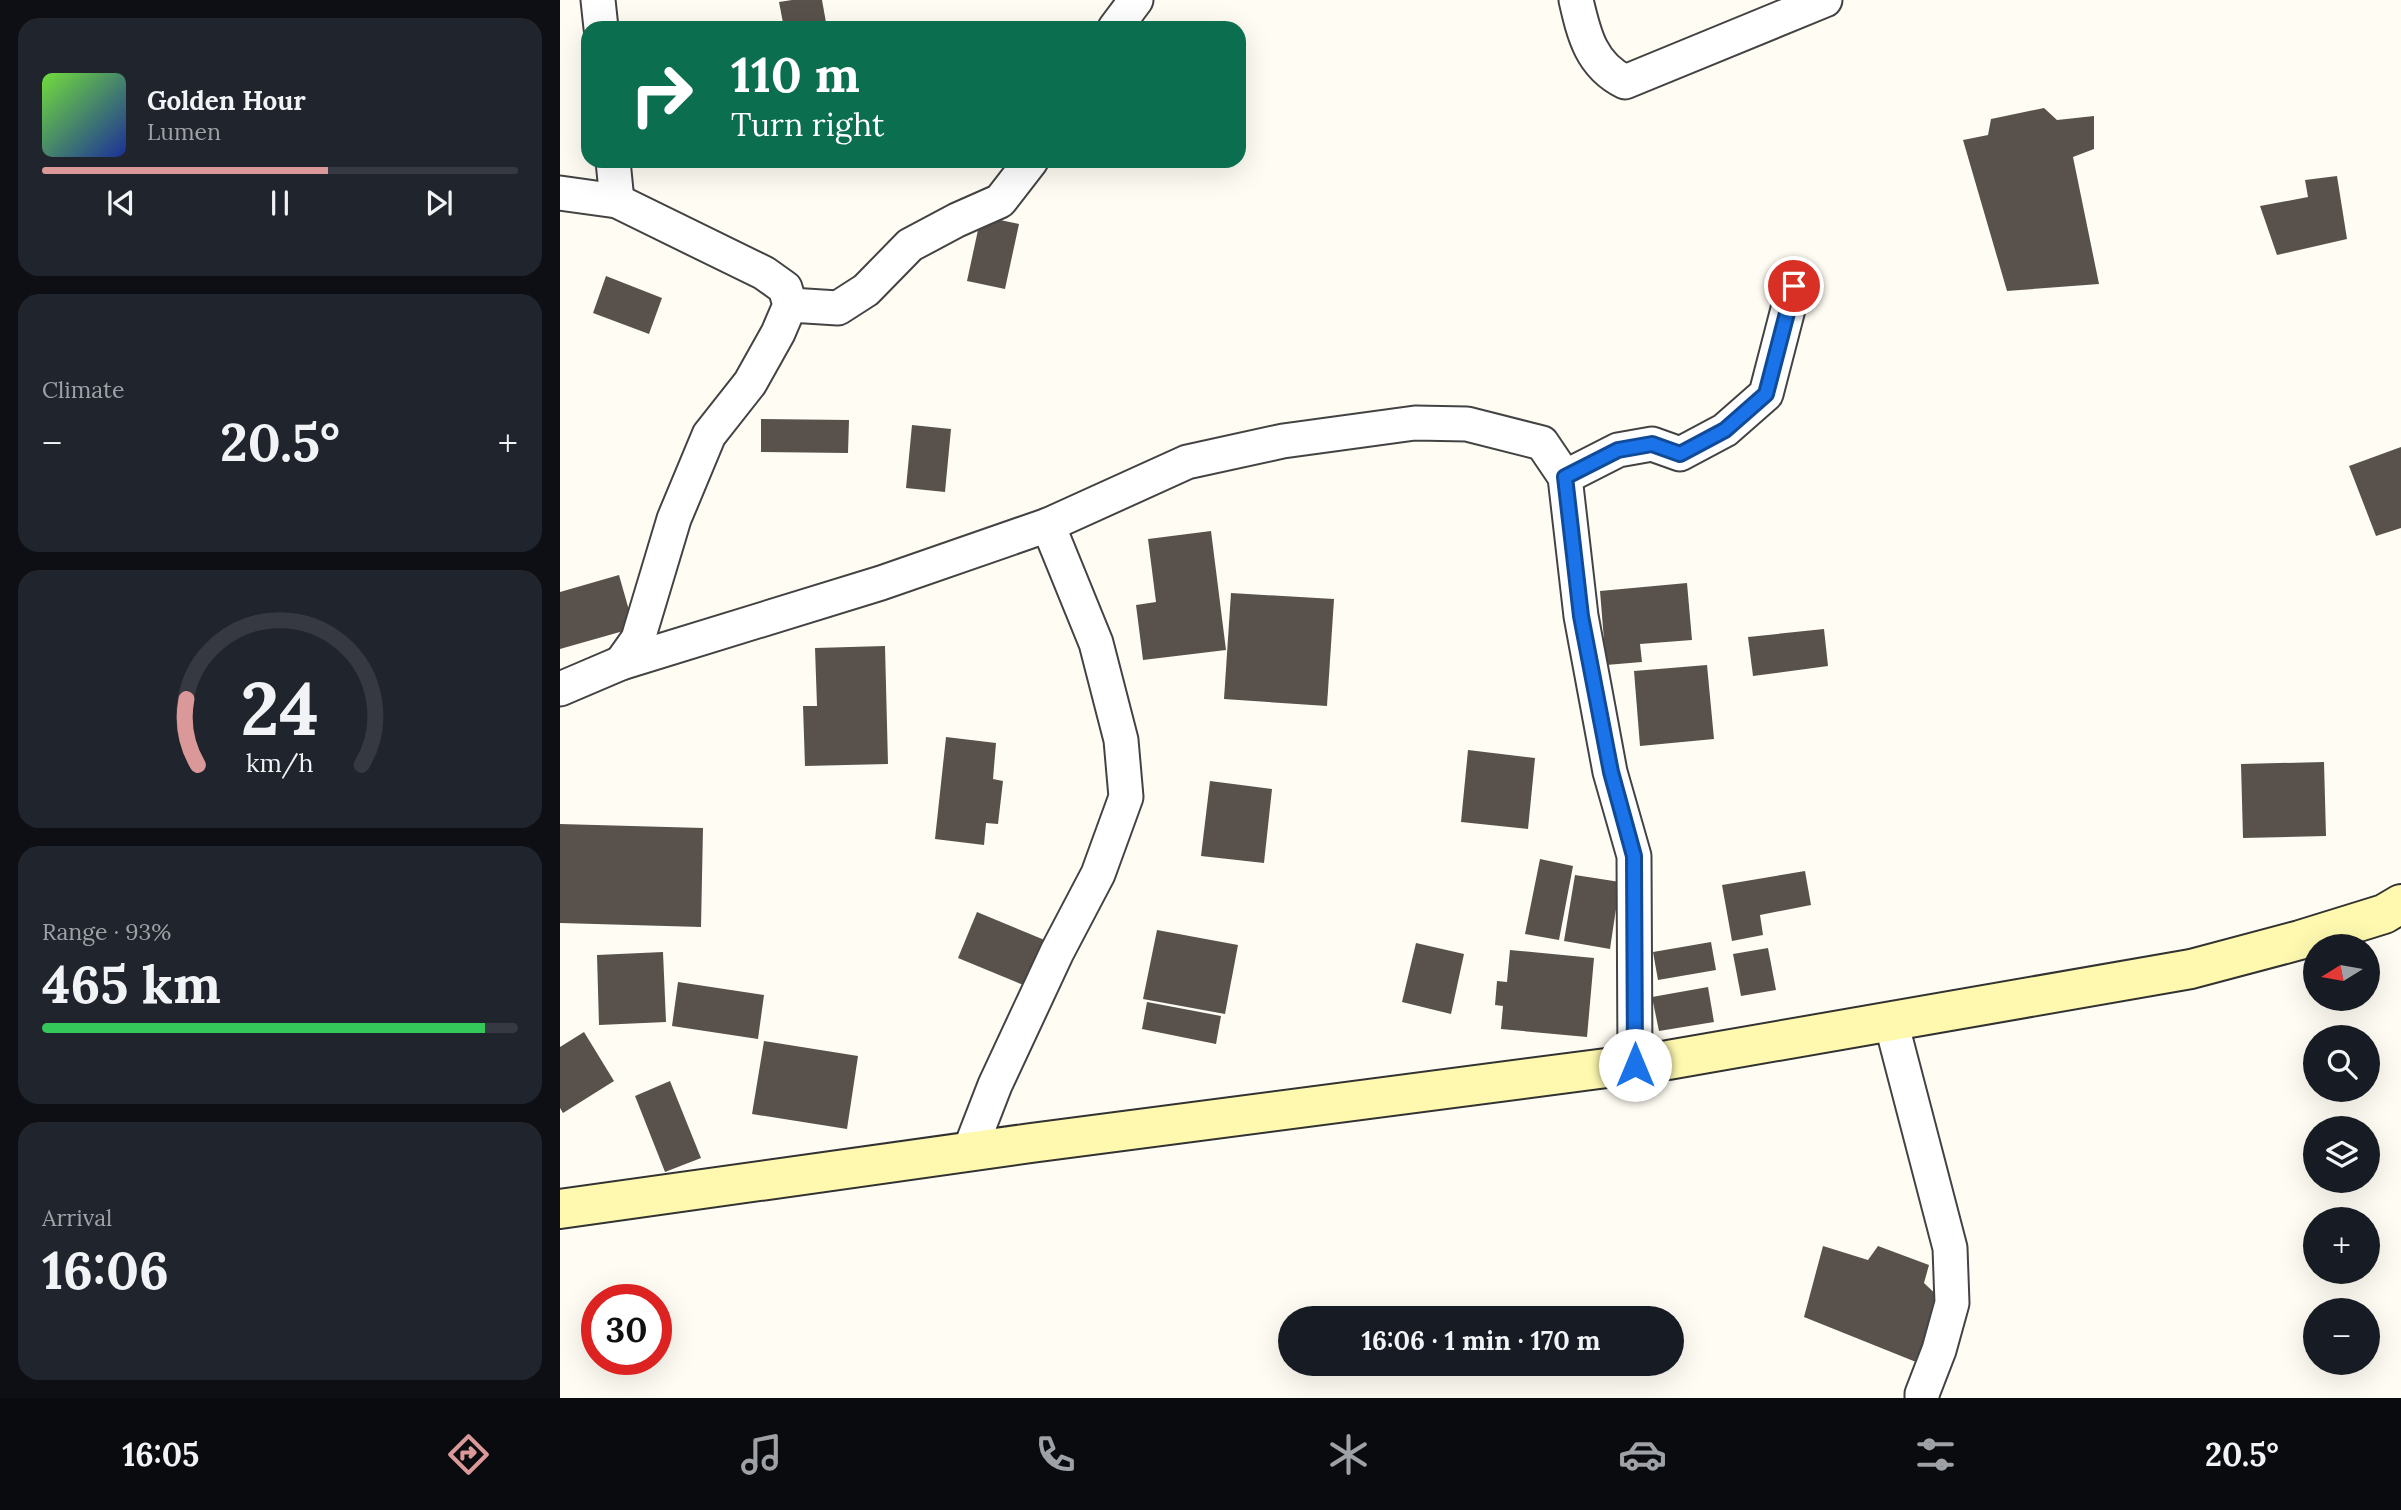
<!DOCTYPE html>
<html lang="en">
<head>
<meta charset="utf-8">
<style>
	body { margin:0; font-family:Lora,serif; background:#20242c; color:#f1f3f6; height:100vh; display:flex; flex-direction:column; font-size:26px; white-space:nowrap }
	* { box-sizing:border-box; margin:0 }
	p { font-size:23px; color:#9ea1a6 }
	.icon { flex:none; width:38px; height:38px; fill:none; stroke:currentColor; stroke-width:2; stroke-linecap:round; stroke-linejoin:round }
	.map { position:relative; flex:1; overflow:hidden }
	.side { display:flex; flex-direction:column; gap:18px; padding:18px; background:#0d0f14; width:560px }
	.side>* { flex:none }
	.hud { position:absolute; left:21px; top:21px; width:665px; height:147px; border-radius:21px; box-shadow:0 7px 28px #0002; background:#0b6e4f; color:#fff; overflow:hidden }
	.needle { width:46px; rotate:259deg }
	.tools { position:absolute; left:1743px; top:934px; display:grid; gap:14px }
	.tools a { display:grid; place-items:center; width:77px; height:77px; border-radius:50%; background:#171b24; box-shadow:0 7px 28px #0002; font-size:35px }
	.speed { position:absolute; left:21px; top:1284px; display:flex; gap:14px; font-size:35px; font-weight:700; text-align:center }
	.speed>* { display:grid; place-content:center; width:91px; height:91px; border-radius:50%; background:#171b24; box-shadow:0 7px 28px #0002; line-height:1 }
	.speed .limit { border:10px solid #d22; background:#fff; color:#111 }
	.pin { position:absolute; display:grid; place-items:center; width:60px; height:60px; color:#fff; margin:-30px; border:4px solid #fff; border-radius:50%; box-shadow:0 2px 7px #0007 }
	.me { position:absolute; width:77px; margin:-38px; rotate:0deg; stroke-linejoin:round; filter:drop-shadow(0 0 5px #0008) }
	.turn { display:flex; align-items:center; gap:24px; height:147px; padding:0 35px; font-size:32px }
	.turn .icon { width:91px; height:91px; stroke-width:2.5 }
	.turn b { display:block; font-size:49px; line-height:60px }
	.big { font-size:52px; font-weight:700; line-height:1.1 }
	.side .tile { flex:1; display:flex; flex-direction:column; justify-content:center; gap:10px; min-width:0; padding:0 24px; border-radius:21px; background:#20242c }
	.side .dial { align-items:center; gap:0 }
	.dial svg { height:182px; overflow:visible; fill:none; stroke:#363941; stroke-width:7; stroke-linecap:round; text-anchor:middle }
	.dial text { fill:#f1f3f6; stroke:none }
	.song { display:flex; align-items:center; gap:21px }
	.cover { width:84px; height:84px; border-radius:10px; background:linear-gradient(135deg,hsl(100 70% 55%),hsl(230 70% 35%)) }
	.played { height:7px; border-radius:4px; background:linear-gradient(90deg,#da9899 60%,#363941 60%) }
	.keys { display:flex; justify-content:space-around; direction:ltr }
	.heat { display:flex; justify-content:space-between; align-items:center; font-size:38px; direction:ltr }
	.charge { height:10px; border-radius:5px; background:linear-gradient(90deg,#34c759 93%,#363941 0) }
	.trip { position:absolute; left:718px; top:1306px; width:406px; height:70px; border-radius:35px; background:#171b24; box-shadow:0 7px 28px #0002; font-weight:700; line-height:70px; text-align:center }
	.tab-bar { display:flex; height:112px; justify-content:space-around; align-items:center; background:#090b0e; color:#9ea1a6 }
	.tab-bar .icon { width:49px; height:49px }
	.tab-bar .on { color:#da9899 }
	.tab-bar b { font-size:32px; color:#f1f3f6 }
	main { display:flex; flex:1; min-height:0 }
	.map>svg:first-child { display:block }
	.building { fill:#59524c }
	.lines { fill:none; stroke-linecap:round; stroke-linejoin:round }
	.street-casing { stroke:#434343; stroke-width:37 }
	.secondary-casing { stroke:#323232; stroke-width:42 }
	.street { stroke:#fff; stroke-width:33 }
	.secondary { stroke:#fef9af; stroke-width:38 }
	.route-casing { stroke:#114b97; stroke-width:18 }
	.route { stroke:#1a73e8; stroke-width:12 }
</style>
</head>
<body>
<main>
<section class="side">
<div class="tile">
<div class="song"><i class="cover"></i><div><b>Golden Hour</b><p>Lumen</p></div></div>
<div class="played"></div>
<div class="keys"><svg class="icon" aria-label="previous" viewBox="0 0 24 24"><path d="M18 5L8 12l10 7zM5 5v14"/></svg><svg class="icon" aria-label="pause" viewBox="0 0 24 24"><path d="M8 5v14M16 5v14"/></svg><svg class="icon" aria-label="next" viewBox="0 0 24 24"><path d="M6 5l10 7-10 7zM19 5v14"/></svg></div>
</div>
<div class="tile"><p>Climate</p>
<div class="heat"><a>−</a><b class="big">20.5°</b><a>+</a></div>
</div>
<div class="tile dial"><svg viewBox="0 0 100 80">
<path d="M14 69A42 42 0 1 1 86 69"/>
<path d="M14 69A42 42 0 0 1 9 40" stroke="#da9899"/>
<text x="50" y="56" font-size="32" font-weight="700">24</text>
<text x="50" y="72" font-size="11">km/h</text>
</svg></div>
<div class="tile"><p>Range · 93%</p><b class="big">465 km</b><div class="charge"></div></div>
<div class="tile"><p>Arrival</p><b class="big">16:06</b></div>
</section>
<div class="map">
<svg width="1841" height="1398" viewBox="0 0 1841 1398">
	<rect width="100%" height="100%" fill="#fffdf3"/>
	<g class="building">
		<path d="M232,0H262L267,28H224L219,2Z"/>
		<path d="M1484,108L1497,120L1534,116V149L1513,157L1539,284L1447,291L1403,140L1428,135L1431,119Z"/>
		<path d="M1777,176L1787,239L1717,255L1700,206L1748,197L1745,180Z"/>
		<path d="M421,216L459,224L445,289L407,281Z"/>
		<path d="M46,276L102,298L89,334L33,313Z"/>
		<path d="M201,419L289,420L288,453L201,452Z"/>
		<path d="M352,425L391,429L385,492L346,488Z"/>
		<path d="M1841,447V528L1816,536L1789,466Z"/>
		<path d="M651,531L666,650L583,660L576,605L596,602L588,539Z"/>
		<path d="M59,575L74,628L0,649V592Z"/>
		<path d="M1127,583L1132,640L1080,644L1082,662L1046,665L1040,591Z"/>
		<path d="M671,593L774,599L767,706L664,699Z"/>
		<path d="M1264,629L1268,666L1193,676L1188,637Z"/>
		<path d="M325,646L328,764L245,766L243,706H257L255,648Z"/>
		<path d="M1147,665L1154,739L1080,746L1074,671Z"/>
		<path d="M386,737L436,743L433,779L443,781L438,824L426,823L424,845L375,839Z"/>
		<path d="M908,750L975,758L968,829L901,822Z"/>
		<path d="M1764,762L1766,836L1683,838L1681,764Z"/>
		<path d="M650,781L712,789L704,863L641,856Z"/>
		<path d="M0,824L143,828L141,927L0,923Z"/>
		<path d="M980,859L1013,866L999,940L965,934Z"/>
		<path d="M1245,871L1251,905L1200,915L1203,935L1172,941L1162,885Z"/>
		<path d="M1015,875L1060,882L1050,949L1004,941Z"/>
		<path d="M417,912L487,941L468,987L398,958Z"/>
		<path d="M597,930L678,945L665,1014L583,999Z"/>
		<path d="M1151,942L1156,970L1098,980L1093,952Z"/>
		<path d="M856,943L904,954L891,1014L842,1002Z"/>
		<path d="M1208,948L1216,990L1181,996L1173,954Z"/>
		<path d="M950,950L1034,958L1027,1037L941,1029L943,1006L935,1005L937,981L947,982Z"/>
		<path d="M103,952L106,1022L39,1025L37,955Z"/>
		<path d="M118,982L204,995L198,1039L112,1026Z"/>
		<path d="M1148,987L1154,1022L1099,1031L1092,997Z"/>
		<path d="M587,1002L661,1016L656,1044L582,1029Z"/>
		<path d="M24,1032L54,1081L3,1113L0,1108V1047Z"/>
		<path d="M204,1041L298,1056L287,1129L192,1114Z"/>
		<path d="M110,1081L141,1158L105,1172L75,1096Z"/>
		<path d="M1263,1246L1308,1260L1318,1246L1369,1265L1364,1283L1381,1299L1361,1364L1244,1317Z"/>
	</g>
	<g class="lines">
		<g class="street-casing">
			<g id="street">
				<path d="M38,0L41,28"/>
				<path d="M1016,0C1024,35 1031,65 1065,82L1265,0"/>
				<path d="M555,28L576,0"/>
				<path d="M53,161L57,201"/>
				<path d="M0,193L57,201L204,273L225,288L230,305L218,333L190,383L149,435L114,519L78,639L61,663"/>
				<path d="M230,305L278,308L306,290L350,245L397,220L440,201L471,161"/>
				<path d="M1005,477L1058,450L1092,444L1120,454L1165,430L1206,394L1234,286"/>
				<path d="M0,689L61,663L321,583L488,525L627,462L723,441L855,423L907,424L982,443L1005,477L1021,616L1050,772L1074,856L1075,1065"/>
				<path d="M1331,1022L1390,1248L1392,1303L1379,1350L1362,1394V1398"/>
				<path d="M409,1152L435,1085L497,952L538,874L566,797L561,740L536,643L488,525"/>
			</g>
		</g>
		<g class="secondary-casing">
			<path id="secondary" d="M0,1209L471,1143L1108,1060L1631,969L1740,940L1824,914L1841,904"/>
		</g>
		<use href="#street" class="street"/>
		<use href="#secondary" class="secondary"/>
	</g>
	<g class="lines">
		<g class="route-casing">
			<path id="route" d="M1075,1065L1074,856L1051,772L1021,616L1005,477L1058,450L1092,444L1120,454L1165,430L1206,394L1234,286"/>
		</g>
		<use href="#route" class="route"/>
	</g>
</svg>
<div class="tools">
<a><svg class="needle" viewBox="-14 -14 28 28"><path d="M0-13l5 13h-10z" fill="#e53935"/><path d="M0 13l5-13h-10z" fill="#9ea1a6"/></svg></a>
<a><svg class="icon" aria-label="search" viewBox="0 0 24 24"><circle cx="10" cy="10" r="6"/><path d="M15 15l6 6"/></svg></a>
<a><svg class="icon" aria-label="layers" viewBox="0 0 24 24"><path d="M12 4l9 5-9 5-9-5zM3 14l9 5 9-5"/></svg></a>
<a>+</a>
<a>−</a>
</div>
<div class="speed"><div class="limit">30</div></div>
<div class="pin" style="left:1234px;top:286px;background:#d93025"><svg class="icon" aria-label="arrive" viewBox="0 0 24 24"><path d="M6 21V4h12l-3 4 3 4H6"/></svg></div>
<svg class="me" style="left:1075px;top:1065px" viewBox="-20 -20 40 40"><circle r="19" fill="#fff"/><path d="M0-13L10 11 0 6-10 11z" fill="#1a73e8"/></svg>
<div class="trip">16:06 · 1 min · 170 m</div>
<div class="hud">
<div class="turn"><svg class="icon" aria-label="right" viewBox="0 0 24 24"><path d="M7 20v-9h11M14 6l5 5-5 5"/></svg><div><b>110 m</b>Turn right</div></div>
</div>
</div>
</main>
<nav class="tab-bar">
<b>16:05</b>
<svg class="icon on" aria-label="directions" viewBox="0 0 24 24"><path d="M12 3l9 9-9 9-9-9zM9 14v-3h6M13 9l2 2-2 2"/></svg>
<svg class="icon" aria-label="music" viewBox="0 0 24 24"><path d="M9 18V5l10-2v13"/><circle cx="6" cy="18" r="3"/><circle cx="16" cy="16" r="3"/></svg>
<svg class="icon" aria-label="phone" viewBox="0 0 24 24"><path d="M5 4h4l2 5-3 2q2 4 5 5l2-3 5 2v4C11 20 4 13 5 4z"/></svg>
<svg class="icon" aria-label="climate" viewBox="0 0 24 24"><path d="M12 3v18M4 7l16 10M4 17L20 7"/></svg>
<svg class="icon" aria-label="car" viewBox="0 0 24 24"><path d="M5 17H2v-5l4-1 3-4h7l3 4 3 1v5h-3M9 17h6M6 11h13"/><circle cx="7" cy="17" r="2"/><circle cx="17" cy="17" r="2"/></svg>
<svg class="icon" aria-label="filters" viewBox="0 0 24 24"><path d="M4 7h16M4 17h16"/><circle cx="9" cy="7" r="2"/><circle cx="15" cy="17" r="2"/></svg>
<b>20.5°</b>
</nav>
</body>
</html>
